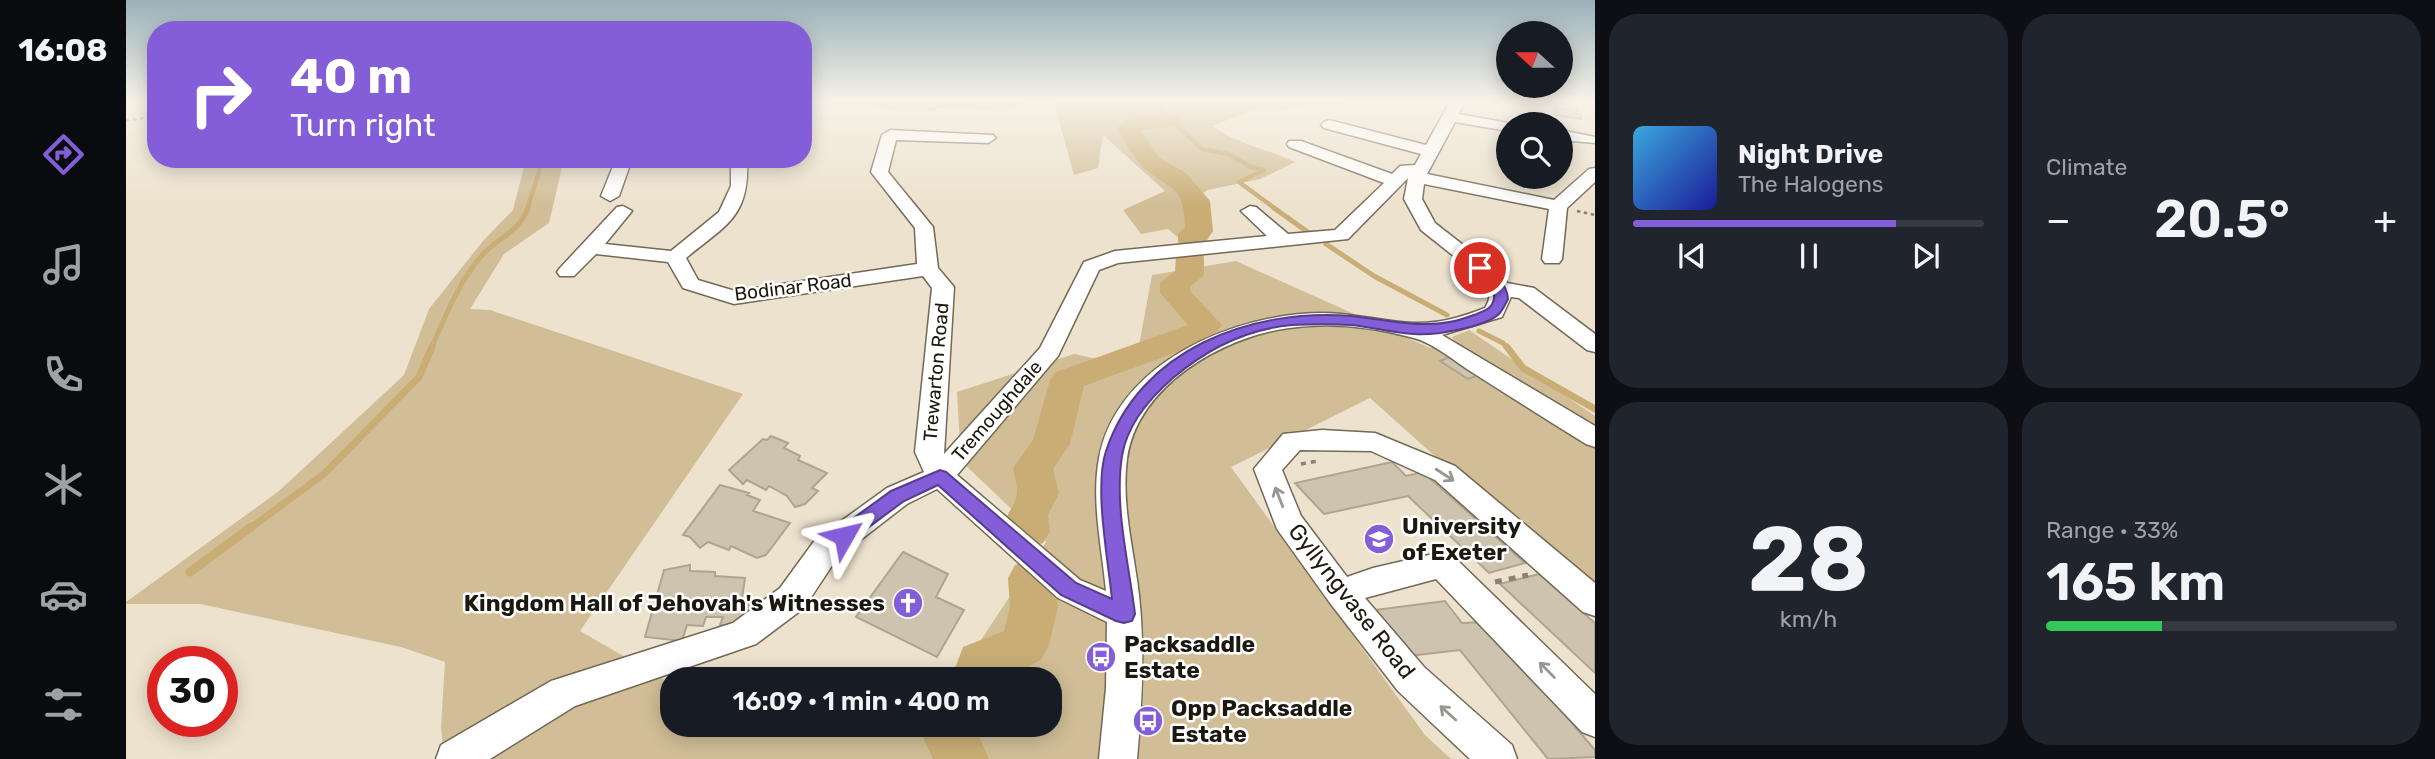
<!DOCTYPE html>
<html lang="en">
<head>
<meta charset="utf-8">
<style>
	body { margin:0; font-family:Rubik,sans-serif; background:#20242c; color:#f1f3f6; height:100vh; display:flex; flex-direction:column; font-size:26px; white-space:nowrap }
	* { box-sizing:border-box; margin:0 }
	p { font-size:23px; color:#9ea1a6 }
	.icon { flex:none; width:38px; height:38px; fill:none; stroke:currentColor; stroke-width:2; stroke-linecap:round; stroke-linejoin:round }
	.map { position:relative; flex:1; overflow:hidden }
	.details { display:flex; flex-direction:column; gap:14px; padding:14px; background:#0d0f14; width:840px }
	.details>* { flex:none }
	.banner { position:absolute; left:21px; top:21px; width:665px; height:147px; border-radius:28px; box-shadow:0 4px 18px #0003; background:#845ed8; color:#fff; overflow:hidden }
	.needle { width:46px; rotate:291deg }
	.controls { position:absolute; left:1370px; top:21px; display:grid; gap:14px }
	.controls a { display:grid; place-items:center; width:77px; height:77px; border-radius:50%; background:#171b24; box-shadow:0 4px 18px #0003; font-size:35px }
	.speed { position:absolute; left:21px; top:646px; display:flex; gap:14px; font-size:35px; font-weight:700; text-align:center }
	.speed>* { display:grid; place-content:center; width:91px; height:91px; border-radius:50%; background:#171b24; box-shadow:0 4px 18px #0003; line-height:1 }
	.speed .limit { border:10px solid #d22; background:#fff; color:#111 }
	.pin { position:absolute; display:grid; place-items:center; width:60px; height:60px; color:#fff; margin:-30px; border:4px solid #fff; border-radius:50%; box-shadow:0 2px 7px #0007 }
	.me { position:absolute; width:77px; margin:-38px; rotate:53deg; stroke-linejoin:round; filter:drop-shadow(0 0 5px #0008) }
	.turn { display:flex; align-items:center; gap:24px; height:147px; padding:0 28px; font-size:32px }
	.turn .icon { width:91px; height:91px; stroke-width:2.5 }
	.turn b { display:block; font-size:49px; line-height:60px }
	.big { font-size:52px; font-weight:600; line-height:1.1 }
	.details .widget { flex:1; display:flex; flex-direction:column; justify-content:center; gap:10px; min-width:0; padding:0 24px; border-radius:28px; background:#20242c }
	.details .dial { align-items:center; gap:0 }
	.dial b { font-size:91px; line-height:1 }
	.song { display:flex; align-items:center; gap:21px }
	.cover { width:84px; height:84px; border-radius:10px; background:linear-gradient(135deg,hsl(200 70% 55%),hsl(240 70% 35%)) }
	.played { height:7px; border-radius:4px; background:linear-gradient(90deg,#845ed8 75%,#363941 75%) }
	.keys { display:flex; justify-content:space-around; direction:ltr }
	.heat { display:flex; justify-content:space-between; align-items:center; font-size:38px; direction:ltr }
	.charge { height:10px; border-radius:5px; background:linear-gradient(90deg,#34c759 33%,#363941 0) }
	.details .tiles { flex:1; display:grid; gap:14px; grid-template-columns:repeat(2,1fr) }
	.trip { position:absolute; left:534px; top:667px; width:402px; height:70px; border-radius:28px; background:#171b24; box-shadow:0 4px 18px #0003; font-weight:600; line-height:70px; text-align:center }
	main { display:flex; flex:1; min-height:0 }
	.tabs { display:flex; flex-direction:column; width:126px; justify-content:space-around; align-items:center; background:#090b0e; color:#9ea1a6 }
	.tabs .icon { width:49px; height:49px }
	.tabs .on { color:#845ed8 }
	.tabs b { font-size:32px; color:#f1f3f6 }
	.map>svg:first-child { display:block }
	.green { fill:#d1be97 }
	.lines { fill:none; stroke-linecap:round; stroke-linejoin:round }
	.stream-far3 { stroke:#c9ad75; stroke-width:4.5 }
	.stream-far2 { stroke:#c9ad75; stroke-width:5 }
	.stream-far1 { stroke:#c9ad75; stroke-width:7 }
	.stream { stroke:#c9ad75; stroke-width:9 }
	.river { fill:#c9ad75; fill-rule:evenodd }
	.building { fill:#cdc3ae; stroke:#aea490; stroke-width:2 }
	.minor-casing { stroke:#726956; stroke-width:3 }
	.path-far2 { stroke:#898273; stroke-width:2.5; stroke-dasharray:3.5 3.5; stroke-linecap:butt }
	.path-far1 { stroke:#898273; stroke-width:3.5; stroke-dasharray:5 5; stroke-linecap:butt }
	.path { stroke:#898273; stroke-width:5; stroke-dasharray:7 7; stroke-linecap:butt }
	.minor { fill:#fff; fill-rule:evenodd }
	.oneway { stroke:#999793 }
	.route { fill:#845ed8; stroke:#563d8c; stroke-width:2 }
	.labels { text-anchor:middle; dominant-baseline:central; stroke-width:5; stroke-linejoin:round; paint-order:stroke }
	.street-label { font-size:19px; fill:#1c1810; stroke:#fff }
	.near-poi-label { font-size:23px; font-weight:bold; fill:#1c1810; stroke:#fff; text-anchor:start }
	.near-street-label { font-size:23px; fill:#1c1810; stroke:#fff }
</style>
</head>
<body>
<main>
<nav class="tabs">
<b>16:08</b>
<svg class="icon on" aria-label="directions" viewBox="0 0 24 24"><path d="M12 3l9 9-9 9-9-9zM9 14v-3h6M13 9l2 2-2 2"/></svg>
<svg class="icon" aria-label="music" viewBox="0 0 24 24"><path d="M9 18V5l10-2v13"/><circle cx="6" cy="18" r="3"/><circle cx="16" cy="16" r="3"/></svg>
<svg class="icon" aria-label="phone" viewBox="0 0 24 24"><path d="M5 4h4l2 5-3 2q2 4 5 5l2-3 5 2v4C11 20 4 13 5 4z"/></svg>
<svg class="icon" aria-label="climate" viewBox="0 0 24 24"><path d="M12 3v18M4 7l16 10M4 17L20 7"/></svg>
<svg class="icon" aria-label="car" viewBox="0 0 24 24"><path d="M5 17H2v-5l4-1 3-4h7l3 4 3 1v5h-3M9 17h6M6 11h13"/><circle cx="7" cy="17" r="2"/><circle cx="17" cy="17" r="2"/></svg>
<svg class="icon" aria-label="filters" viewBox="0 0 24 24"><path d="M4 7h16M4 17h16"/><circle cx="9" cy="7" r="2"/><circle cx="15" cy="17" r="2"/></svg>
</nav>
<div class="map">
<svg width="1469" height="759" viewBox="0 0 1469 759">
	<rect width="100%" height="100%" fill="#ede2cd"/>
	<g class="green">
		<path d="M677,100H1271L1125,111L1086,126C1111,144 1142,149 1169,162L1134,179L1082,190L1074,195V241L1060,244L1042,229L1015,234L997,210L1039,191L977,135L972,168L948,175L928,103L902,102L885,109L810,108V111L723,106Z"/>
		<path d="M400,159H438L423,223L378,254L344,309L364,310L617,394L454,631L546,684V724L616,725L629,731L657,724H924V679H829L920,542L835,461L831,392L948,354L1009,367L1026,275L1110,261L1304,348L1330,344L1326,337L1343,330L1469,416V594L1456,588L1244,398L1105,467L1299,735L1325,759H318L315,727L319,662L275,647L74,604H0V602L153,491L278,375L303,309L357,241L387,210Z"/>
	</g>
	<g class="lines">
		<g class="stream-far3">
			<path d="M1026,102L1076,149L1102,154L1125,167L1138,170L1113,182L1151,210"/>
			<path d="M401,210L417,159"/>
		</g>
		<g class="stream-far2">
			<path d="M1148,208L1183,233"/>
			<path d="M1200,244L1248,276L1321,315"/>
			<path d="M1353,331L1377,343L1382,349"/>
			<path d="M305,349C319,317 333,281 357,254C372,238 394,231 402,208"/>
		</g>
		<g class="stream-far1">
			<path d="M1381,347L1397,368L1469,409"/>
			<path d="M123,529L198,474L293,377L306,347"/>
		</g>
		<path class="stream" d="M64,572L125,527"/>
		<g class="river">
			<path d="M1044,115L1052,116L1055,121L1052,126L1014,130L1034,158L1060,173L1084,201L1087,231L1076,248L1069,250L1074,251L1078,257V275L1064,287V291L1096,325L1084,340L958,386L944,444L927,469L933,493L922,515L924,531L917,543L902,548L887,543C870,511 891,513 891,490C891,483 888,475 887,468L907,440L924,380L930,372L1062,325L1034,293V283L1049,271L1050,257L1054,251L1061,249L1056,248L1052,242V234L1059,227C1058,185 1047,192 1019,169C1008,159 999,141 991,128L999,119Z"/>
			<path d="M905,559L921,565L928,578L932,607L923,645L915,660L875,679H825L837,647L878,631L884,607L882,578L889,565Z"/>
			<path d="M801,724H857L853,736L863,759H807L796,735Z"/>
		</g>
	</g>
	<g class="building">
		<path d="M1425,102L1451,107L1452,111L1426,107Z"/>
		<path d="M1428,108L1454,114L1455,119L1429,115Z"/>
		<path d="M1326,356L1355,374L1342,379L1314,361Z"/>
		<path d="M645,436L662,443L658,448L674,456L672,460L701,473L686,488L692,491L679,504L669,507L661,496L643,486L640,490L621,480L617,484L603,470L637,439L641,440Z"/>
		<path d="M1266,462L1280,476L1297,472L1399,563L1363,573L1282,496L1198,514L1169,483Z"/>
		<path d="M594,485L623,493L621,495L634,500L627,511L664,523L640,555L631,558L605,546L603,550L582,542L574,548L564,537L557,535Z"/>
		<path d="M777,552L822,574L810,597L838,610L811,657L730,617Z"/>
		<path d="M564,565V571L589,572V576L619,578L616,598L621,599L625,613L616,626L594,625L597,617H580L577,626L561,625L556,641L519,637L538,570Z"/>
		<path d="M1413,574L1469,623V673L1374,584Z"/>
		<path d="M1319,601L1336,623L1360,622L1469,750V757L1422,759L1334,650L1283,656L1249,610Z"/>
	</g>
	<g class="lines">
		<g class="minor-casing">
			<g id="minor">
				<path d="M1325,100H1339L1333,114L1388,124H1382V131L1329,122L1301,174L1428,200L1463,169L1469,168V182L1441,208L1436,259L1433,263H1419L1416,259L1423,209L1298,184L1296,199L1309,223L1373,273L1381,283L1408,288L1469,334V352L1461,350L1393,298L1385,297L1376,317L1316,335L1469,426V447L1460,444C1421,420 1382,395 1344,371C1326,359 1304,341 1284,337C1246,327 1202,322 1163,328C1096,337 1011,386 1001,459C995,504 1008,551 1013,595C1019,650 1016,705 1011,759H973L980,688L981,622L932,598L811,489L781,504L711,558L678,608L630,644L449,706L364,759H310L315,745L425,681L607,623L654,588L689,540L761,488L798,472L789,452L806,288L797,276L608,304L557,288L542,262L470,254L448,276H434L431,272L434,268L491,207L497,206L506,211L479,244L545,251L593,212L605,186V159H621C624,217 600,225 560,258L572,280L609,291L791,264L789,228L745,172L756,135L764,130L867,135L870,138L862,143L770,140L762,172L807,227L812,268L828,287L818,454L914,348L958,262L989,251L1141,236L1115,211L1124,206L1130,207L1162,234L1209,230L1258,183L1163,147L1161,144L1163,141H1175L1266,174L1274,166L1289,165L1295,154L1198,128L1195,125L1198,122L1203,120L1300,145ZM1282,178L1278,199L1295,230L1359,281C1365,291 1365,298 1359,308C1336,317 1313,324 1287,323C1257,322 1228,313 1197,313C1110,313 991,362 973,458C965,501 976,548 980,591L954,580L831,475L932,356L973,270L992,263L1222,239Z"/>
				<path d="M1435,130L1469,137V143L1435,140Z"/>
				<path d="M490,159H506L493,196L484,201L475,196Z"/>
				<path d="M1196,430L1249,433L1329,466L1469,583V616L1457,612L1309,480L1245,451L1174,450L1156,470L1175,516L1221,577L1247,568L1316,552L1327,556L1469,694V737L1456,732L1310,579L1239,598L1298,667L1386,745L1391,759H1344L1272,691L1204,603L1151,529L1128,469L1157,434Z"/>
			</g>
		</g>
		<g class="path-far2">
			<path d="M0,120L30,117"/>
			<path d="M1451,211L1469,215"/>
		</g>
		<path class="path-far1" d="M1175,464L1192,461"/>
		<path class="path" d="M1369,582L1402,575"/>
		<use href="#minor" class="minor"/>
	</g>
	<defs><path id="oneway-shaft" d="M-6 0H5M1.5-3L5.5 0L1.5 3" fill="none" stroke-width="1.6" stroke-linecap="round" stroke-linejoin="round" transform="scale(1.75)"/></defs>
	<g class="oneway">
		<use href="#oneway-shaft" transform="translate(1319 475) rotate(33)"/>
		<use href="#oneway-shaft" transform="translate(1153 497) rotate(-111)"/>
		<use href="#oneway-shaft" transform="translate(1421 670) rotate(-135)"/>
		<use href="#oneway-shaft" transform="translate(1322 713) rotate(-138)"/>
	</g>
	<linearGradient id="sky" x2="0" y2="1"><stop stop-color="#9bb1ba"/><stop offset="0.49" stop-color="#f7f2e8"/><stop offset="1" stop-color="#f7f2e8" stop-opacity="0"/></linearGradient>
	<rect width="1469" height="206" fill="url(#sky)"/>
	<path class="route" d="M1354,264C1368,269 1381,285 1382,299C1380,303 1377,309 1374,313C1361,327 1307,336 1288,334C1267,333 1246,327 1225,325C1206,324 1185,324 1166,325C1122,329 1081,349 1047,378C1024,398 1001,424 996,456C988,507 1003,564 1009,614L1006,621L998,623L990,621L935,595L812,485L778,501L724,541L718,543L711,541L708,536L711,530L765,491L814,470L820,472L950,583L986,599C982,559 968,487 980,451C1014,349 1125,308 1225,316C1267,320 1304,332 1345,316C1351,314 1360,311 1364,307C1377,291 1356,279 1348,268Z"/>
	<defs>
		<g id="university-disc" transform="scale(1.575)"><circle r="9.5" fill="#845ed8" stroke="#fff"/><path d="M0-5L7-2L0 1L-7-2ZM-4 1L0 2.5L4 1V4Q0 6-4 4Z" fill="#fff"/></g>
		<g id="church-disc" transform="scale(1.575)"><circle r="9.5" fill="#845ed8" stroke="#fff"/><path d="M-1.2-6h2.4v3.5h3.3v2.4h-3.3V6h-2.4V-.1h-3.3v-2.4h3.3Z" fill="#fff"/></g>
		<g id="bus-disc" transform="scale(1.575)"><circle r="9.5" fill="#845ed8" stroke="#fff"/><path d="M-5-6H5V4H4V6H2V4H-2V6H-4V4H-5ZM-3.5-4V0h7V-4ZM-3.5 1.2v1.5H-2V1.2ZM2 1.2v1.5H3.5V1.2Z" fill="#fff"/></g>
	</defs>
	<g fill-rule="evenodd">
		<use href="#university-disc" x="1253" y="539"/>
		<use href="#church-disc" x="782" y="603"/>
		<use href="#bus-disc" x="975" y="657"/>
		<use href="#bus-disc" x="1022" y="721"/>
	</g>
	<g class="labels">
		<g class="street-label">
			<text transform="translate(667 287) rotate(-7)">Bodinar Road</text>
			<text transform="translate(810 372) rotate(-85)">Trewarton Road</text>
			<text transform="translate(871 411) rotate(-49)">Tremoughdale</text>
		</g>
		<g class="near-poi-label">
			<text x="1276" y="526">University<tspan x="1276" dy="26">of Exeter</tspan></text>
			<text x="759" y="603" text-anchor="end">Kingdom Hall of Jehovah's Witnesses</text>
			<text x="998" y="644">Packsaddle<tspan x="998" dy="26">Estate</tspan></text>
			<text x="1045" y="708">Opp Packsaddle<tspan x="1045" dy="26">Estate</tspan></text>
		</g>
		<g class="near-street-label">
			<text transform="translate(1226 601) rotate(52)">Gyllyngvase Road</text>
		</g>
	</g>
</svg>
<div class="controls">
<a><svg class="needle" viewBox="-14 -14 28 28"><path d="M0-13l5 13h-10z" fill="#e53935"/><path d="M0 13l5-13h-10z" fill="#9ea1a6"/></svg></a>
<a><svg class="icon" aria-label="search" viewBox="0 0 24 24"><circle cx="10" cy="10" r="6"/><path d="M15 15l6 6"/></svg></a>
</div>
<div class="speed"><div class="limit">30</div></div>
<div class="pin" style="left:1354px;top:268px;background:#d93025"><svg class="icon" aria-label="arrive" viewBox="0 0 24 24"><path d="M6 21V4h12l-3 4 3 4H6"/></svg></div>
<svg class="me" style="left:718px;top:536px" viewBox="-20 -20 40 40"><path d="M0-17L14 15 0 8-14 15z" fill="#845ed8" stroke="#fff" stroke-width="4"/></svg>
<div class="trip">16:09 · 1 min · 400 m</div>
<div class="banner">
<div class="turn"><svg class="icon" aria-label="right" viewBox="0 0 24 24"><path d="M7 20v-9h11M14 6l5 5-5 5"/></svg><div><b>40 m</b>Turn right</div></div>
</div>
</div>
<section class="details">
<div class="tiles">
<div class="widget">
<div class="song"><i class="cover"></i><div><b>Night Drive</b><p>The Halogens</p></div></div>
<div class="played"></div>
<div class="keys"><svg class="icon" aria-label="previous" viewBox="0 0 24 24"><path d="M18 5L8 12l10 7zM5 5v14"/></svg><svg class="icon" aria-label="pause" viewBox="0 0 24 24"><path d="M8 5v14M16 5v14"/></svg><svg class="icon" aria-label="next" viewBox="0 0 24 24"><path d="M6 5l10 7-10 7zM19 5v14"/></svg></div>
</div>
<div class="widget"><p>Climate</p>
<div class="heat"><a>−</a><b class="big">20.5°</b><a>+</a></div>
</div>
<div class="widget dial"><b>28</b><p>km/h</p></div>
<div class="widget"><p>Range · 33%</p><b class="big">165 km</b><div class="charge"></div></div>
</div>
</section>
</main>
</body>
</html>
